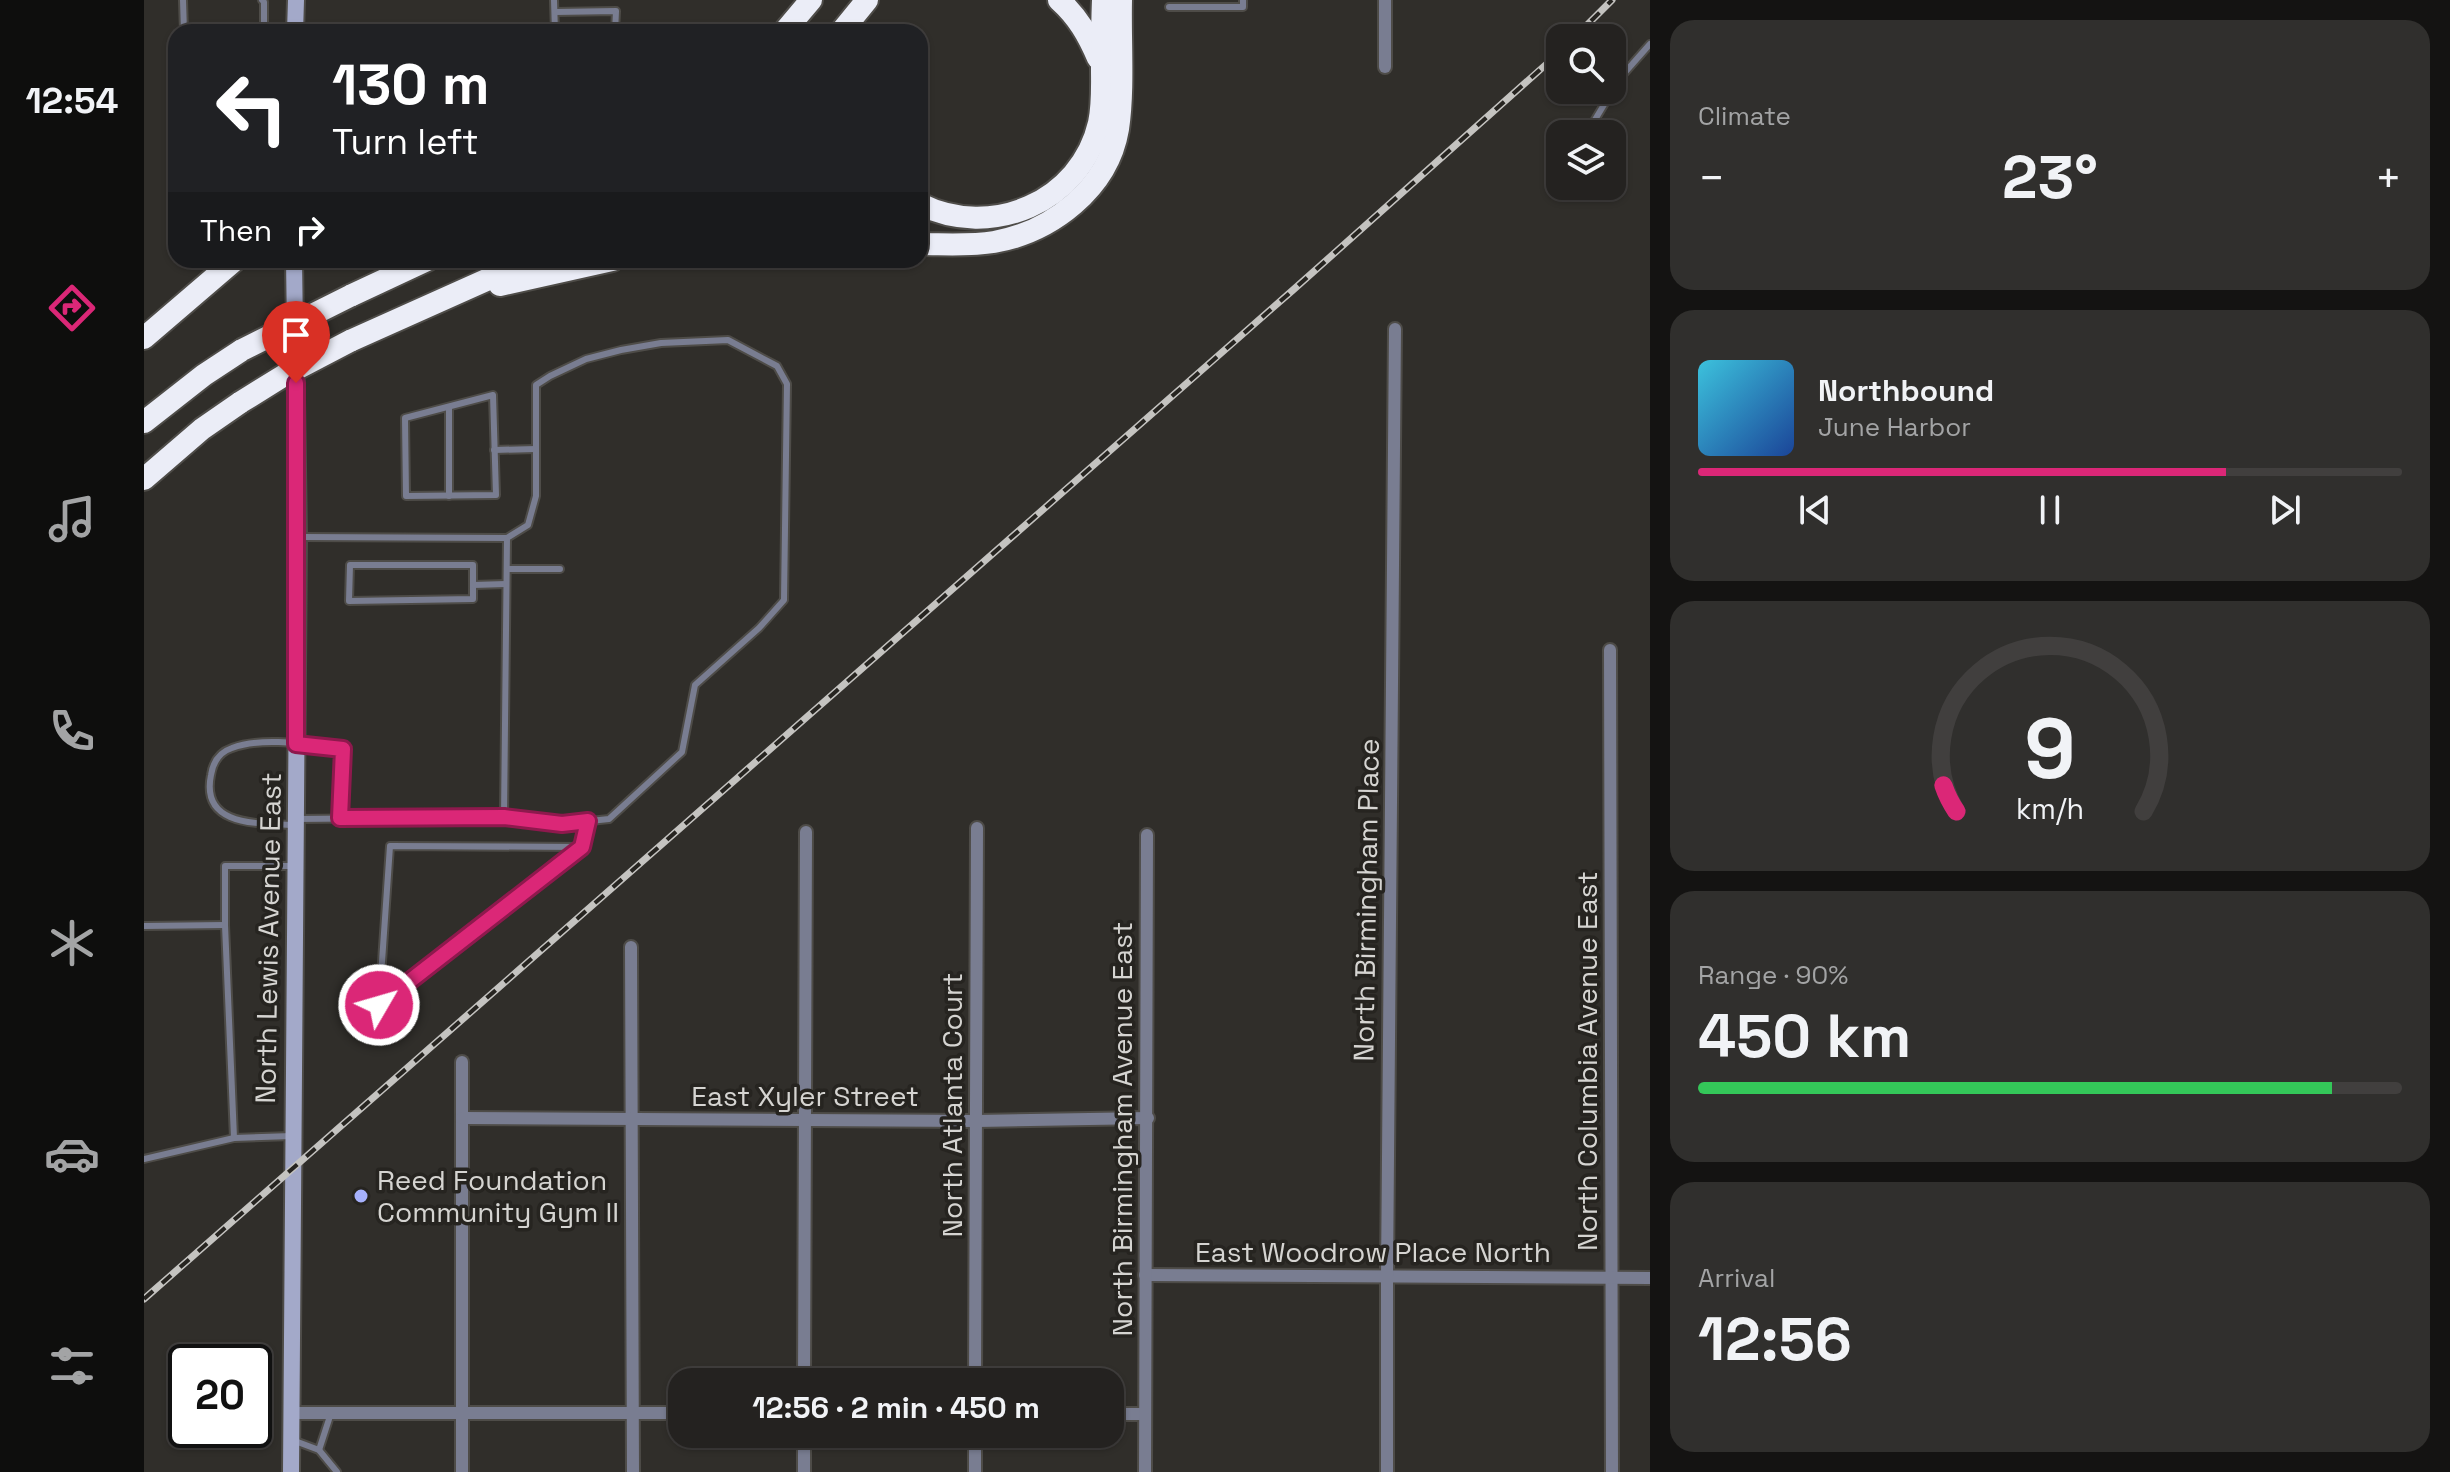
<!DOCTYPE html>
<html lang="en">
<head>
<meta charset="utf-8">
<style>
	body { margin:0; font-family:"Space Grotesk",sans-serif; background:#302f2d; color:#f1f3f6; height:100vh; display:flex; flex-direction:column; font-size:30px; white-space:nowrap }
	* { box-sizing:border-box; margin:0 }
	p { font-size:26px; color:#a3a4a5 }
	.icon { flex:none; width:44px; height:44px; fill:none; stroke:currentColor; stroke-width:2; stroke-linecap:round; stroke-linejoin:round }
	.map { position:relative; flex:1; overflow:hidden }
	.drawer { display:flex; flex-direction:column; gap:20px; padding:20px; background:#141312; width:800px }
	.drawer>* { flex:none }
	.guide { position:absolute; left:24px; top:24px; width:760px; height:244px; border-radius:24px; box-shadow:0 2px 6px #0004,0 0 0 2px #413f3e; background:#202124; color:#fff; overflow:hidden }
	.buttons { position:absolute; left:1402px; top:24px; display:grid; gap:16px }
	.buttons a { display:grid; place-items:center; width:80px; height:80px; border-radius:16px; background:#242220; box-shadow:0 2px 6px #0004,0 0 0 2px #413f3e; font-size:40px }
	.speed { position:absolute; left:24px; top:1344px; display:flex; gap:16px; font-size:40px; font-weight:700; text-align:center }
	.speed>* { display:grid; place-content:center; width:104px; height:104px; border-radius:50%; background:#242220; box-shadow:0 2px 6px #0004,0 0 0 2px #413f3e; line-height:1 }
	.speed .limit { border:4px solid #111; border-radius:12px; background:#fff; color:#111 }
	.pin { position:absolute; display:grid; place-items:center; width:68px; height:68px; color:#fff; margin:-82px -34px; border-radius:50% 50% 50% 0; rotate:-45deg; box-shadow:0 0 8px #0007 }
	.pin .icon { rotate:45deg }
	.me { position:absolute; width:88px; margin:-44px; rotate:52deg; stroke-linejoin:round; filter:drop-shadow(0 0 6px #0008) }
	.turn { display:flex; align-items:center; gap:28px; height:168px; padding:0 32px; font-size:36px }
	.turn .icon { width:104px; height:104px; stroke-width:2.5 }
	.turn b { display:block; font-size:56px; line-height:68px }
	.then { display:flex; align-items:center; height:76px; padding:0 32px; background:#0003; gap:16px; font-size:30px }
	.big { font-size:60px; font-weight:700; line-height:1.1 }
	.drawer .card { flex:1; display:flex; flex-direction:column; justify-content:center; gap:12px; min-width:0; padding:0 28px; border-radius:24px; background:#302f2d }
	.drawer .dial { align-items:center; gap:0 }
	.dial svg { height:208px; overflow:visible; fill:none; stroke:#413f3e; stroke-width:7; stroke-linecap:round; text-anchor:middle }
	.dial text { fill:#f1f3f6; stroke:none }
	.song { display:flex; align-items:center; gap:24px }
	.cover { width:96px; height:96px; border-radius:12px; background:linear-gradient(135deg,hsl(190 70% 55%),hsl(220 70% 35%)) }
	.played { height:8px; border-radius:4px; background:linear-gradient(90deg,#db2777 75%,#413f3e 75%) }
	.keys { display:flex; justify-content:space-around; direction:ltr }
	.heat { display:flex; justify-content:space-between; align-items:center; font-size:44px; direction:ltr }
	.charge { height:12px; border-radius:6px; background:linear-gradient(90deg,#34c759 90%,#413f3e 0) }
	.trip { position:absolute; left:524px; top:1368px; width:456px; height:80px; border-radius:24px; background:#242220; box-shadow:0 2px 6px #0004,0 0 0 2px #413f3e; font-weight:700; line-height:80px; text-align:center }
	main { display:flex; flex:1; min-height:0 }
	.menu { display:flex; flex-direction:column; width:144px; justify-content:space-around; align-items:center; background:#0e0e0d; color:#a3a4a5 }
	.menu .icon { width:56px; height:56px }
	.menu .active { color:#db2777 }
	.menu b { font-size:36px; color:#f1f3f6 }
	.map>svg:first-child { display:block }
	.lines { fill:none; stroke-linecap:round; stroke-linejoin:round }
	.service-casing { stroke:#4e4c48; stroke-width:10 }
	.minor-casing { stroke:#4e4c48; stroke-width:16 }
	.secondary-casing { stroke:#4e4c48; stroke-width:20 }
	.motorway-casing { stroke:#4e4c48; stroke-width:26 }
	.service { stroke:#797d91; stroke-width:6 }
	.minor { stroke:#797d91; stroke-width:12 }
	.secondary { stroke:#a3a9c9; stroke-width:16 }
	.motorway { stroke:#ebedf7; stroke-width:22 }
	.rail-casing { stroke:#c4c3c0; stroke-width:7 }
	.rail { stroke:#262420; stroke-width:4; stroke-dasharray:12; stroke-linecap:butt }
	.motorway-bridge-casing { stroke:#4e4c48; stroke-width:26; stroke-linecap:butt }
	.motorway-bridge { stroke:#ebedf7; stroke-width:22 }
	.route-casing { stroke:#8e194d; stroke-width:20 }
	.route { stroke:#db2777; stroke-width:14 }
	.poi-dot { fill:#a6b1fc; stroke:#262420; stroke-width:3 }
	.labels { text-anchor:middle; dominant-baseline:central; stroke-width:7; stroke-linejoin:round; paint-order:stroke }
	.street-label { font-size:28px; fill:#d5d4d1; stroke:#262420 }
	.poi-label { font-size:28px; fill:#d5d4d1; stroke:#262420; text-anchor:start }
</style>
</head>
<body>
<main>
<nav class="menu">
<b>12:54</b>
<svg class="icon active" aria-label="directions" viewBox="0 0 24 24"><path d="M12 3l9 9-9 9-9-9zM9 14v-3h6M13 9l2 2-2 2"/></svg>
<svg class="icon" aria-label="music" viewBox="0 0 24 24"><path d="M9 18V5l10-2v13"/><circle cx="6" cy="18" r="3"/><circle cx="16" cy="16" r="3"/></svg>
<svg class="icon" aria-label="phone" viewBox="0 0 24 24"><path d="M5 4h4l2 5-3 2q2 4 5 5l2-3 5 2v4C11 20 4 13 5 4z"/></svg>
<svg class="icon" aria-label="climate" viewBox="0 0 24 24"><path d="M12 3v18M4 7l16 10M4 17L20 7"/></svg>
<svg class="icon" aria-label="car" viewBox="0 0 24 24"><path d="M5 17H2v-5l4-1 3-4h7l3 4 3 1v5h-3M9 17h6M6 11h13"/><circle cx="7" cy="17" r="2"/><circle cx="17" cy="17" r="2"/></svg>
<svg class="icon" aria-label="filters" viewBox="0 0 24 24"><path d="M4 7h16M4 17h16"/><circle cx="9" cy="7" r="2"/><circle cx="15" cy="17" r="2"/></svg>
</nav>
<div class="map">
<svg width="1506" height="1472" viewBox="0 0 1506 1472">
	<rect width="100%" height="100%" fill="#302e2a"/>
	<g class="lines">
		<g class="service-casing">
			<g id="service">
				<path d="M39,0L40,32"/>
				<path d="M118,0L120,2V32"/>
				<path d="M410,0L411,32"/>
				<path d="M1025,7H1099V0"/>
				<path d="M411,12L472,11L471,32"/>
				<path d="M1446,128L1476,78L1506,44"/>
				<path d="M349,395L352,495L262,496L261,418Z"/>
				<path d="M305,407V496"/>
				<path d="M350,450L392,449"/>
				<path d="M206,565H329V599L205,601Z"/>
				<path d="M363,569H416"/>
				<path d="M329,585L362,584"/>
				<path d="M360,817L363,538"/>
				<path d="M152,819L360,817L418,824L465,819L538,752L551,685L615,628L640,600L643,384L633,366L584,340L517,343L477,350L442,359L406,376L392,385V496L384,525L363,538L157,537"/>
				<path d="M151,825C117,823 56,828 67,775C69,762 76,752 88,748C120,736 166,745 199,749L196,818"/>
				<path d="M438,847L246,846L235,1005L438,847L444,821"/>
				<path d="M0,926L81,925"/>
				<path d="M90,1138L81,925V866H151"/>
				<path d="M0,1159L90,1138L148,1136"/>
				<path d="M151,1441L175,1450L193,1472"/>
				<path d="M175,1450L187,1413"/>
			</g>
		</g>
		<g class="minor-casing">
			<g id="minor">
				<path d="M1241,67V0"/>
				<path d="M1466,650L1468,1472"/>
				<path d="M487,947L489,1472"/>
				<path d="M318,1062V1472"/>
				<path d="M318,1118L833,1121L1004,1118"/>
				<path d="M1001,1275L1506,1278"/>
				<path d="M660,1382L662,832"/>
				<path d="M831,1382L833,828"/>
				<path d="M147,1413H538"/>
				<path d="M966,1414H1001"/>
				<path d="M660,1434V1472"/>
				<path d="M831,1434V1472"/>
				<path d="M1001,1472L1003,835"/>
				<path d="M1243,1472V1276L1251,329"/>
			</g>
		</g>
		<g class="secondary-casing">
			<g id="secondary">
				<path d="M151,32L152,0"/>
				<path d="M147,1472L154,537L150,260"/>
			</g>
		</g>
		<g class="motorway-casing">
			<g id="motorway">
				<path d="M915,0C934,17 944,35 954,58"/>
				<path d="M640,32L667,0"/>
				<path d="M697,32L723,0"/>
				<path d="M776,204C847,240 937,202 955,123C959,105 958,86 958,68C958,45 958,23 959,0"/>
				<path d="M776,244C800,244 826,246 850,242C907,232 964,189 974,129C980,89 976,41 977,0"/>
				<path d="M356,285L468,260"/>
				<path d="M206,296L283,260"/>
				<path d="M0,338L91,260"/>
				<path d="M206,341L387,260"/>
				<path d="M0,422L60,375L98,350"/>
				<path d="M0,479L58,429L97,402"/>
			</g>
		</g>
		<use href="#service" class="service"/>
		<use href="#minor" class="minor"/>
		<use href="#secondary" class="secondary"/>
		<use href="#motorway" class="motorway"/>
		<g class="rail-casing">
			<g id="rail">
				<path d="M1430,38L1468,0"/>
				<path d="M0,1299L1149,290L1416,52"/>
			</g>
		</g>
		<use href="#rail" class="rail"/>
		<g class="motorway-bridge-casing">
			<g id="motorway-bridge">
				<path d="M98,350L206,296"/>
				<path d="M97,402L139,376L206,341"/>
			</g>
		</g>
		<use href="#motorway-bridge" class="motorway-bridge"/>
	</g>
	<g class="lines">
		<g class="route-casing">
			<path id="route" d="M152,383V744L199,749L196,818L360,817L418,824L444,821L438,847L235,1005"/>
		</g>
		<use href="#route" class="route"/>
	</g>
	<circle class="poi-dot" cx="217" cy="1196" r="8"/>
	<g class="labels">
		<g class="street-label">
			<text transform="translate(1222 900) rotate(-89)">North Birmingham Place</text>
			<text transform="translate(124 938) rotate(-89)">North Lewis Avenue East</text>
			<text transform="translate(1443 1061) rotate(-90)">North Columbia Avenue East</text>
			<text x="661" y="1096">East Xyler Street</text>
			<text transform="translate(808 1105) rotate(-90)">North Atlanta Court</text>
			<text transform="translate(978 1129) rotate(-90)">North Birmingham Avenue East</text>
			<text x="1229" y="1252">East Woodrow Place North</text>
		</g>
		<g class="poi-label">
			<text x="233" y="1180">Reed Foundation<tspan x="233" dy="32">Community Gym II</tspan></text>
		</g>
	</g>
</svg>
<div class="buttons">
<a><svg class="icon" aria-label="search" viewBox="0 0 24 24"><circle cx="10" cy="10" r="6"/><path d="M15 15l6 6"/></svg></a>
<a><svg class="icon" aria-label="layers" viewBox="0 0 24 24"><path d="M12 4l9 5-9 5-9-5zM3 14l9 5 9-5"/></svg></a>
</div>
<div class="speed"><div class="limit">20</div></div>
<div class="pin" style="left:152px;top:383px;background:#d93025"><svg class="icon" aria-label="arrive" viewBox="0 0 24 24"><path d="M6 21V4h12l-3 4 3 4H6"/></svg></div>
<svg class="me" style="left:235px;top:1005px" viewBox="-20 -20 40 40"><circle r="17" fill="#db2777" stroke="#fff" stroke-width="3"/><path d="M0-11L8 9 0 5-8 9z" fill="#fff"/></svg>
<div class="trip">12:56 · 2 min · 450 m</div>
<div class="guide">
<div class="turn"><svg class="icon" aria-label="left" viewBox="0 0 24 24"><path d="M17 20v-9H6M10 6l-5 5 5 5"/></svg><div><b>130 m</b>Turn left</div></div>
<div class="then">Then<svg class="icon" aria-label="right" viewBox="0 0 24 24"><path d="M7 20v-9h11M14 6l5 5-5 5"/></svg></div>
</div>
</div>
<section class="drawer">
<div class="card"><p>Climate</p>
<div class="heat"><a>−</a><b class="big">23°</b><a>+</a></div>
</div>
<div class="card">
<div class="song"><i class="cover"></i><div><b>Northbound</b><p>June Harbor</p></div></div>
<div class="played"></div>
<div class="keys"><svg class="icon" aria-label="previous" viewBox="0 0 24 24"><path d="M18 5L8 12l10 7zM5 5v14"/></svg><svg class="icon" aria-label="pause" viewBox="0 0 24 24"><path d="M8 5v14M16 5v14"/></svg><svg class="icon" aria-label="next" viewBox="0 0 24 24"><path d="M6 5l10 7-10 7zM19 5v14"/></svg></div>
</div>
<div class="card dial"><svg viewBox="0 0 100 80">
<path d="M14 69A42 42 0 1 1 86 69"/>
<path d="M14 69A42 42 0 0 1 9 59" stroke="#db2777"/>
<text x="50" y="56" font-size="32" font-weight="700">9</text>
<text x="50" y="72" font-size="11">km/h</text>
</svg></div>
<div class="card"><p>Range · 90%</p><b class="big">450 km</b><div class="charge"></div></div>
<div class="card"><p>Arrival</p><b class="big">12:56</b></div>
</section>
</main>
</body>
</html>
